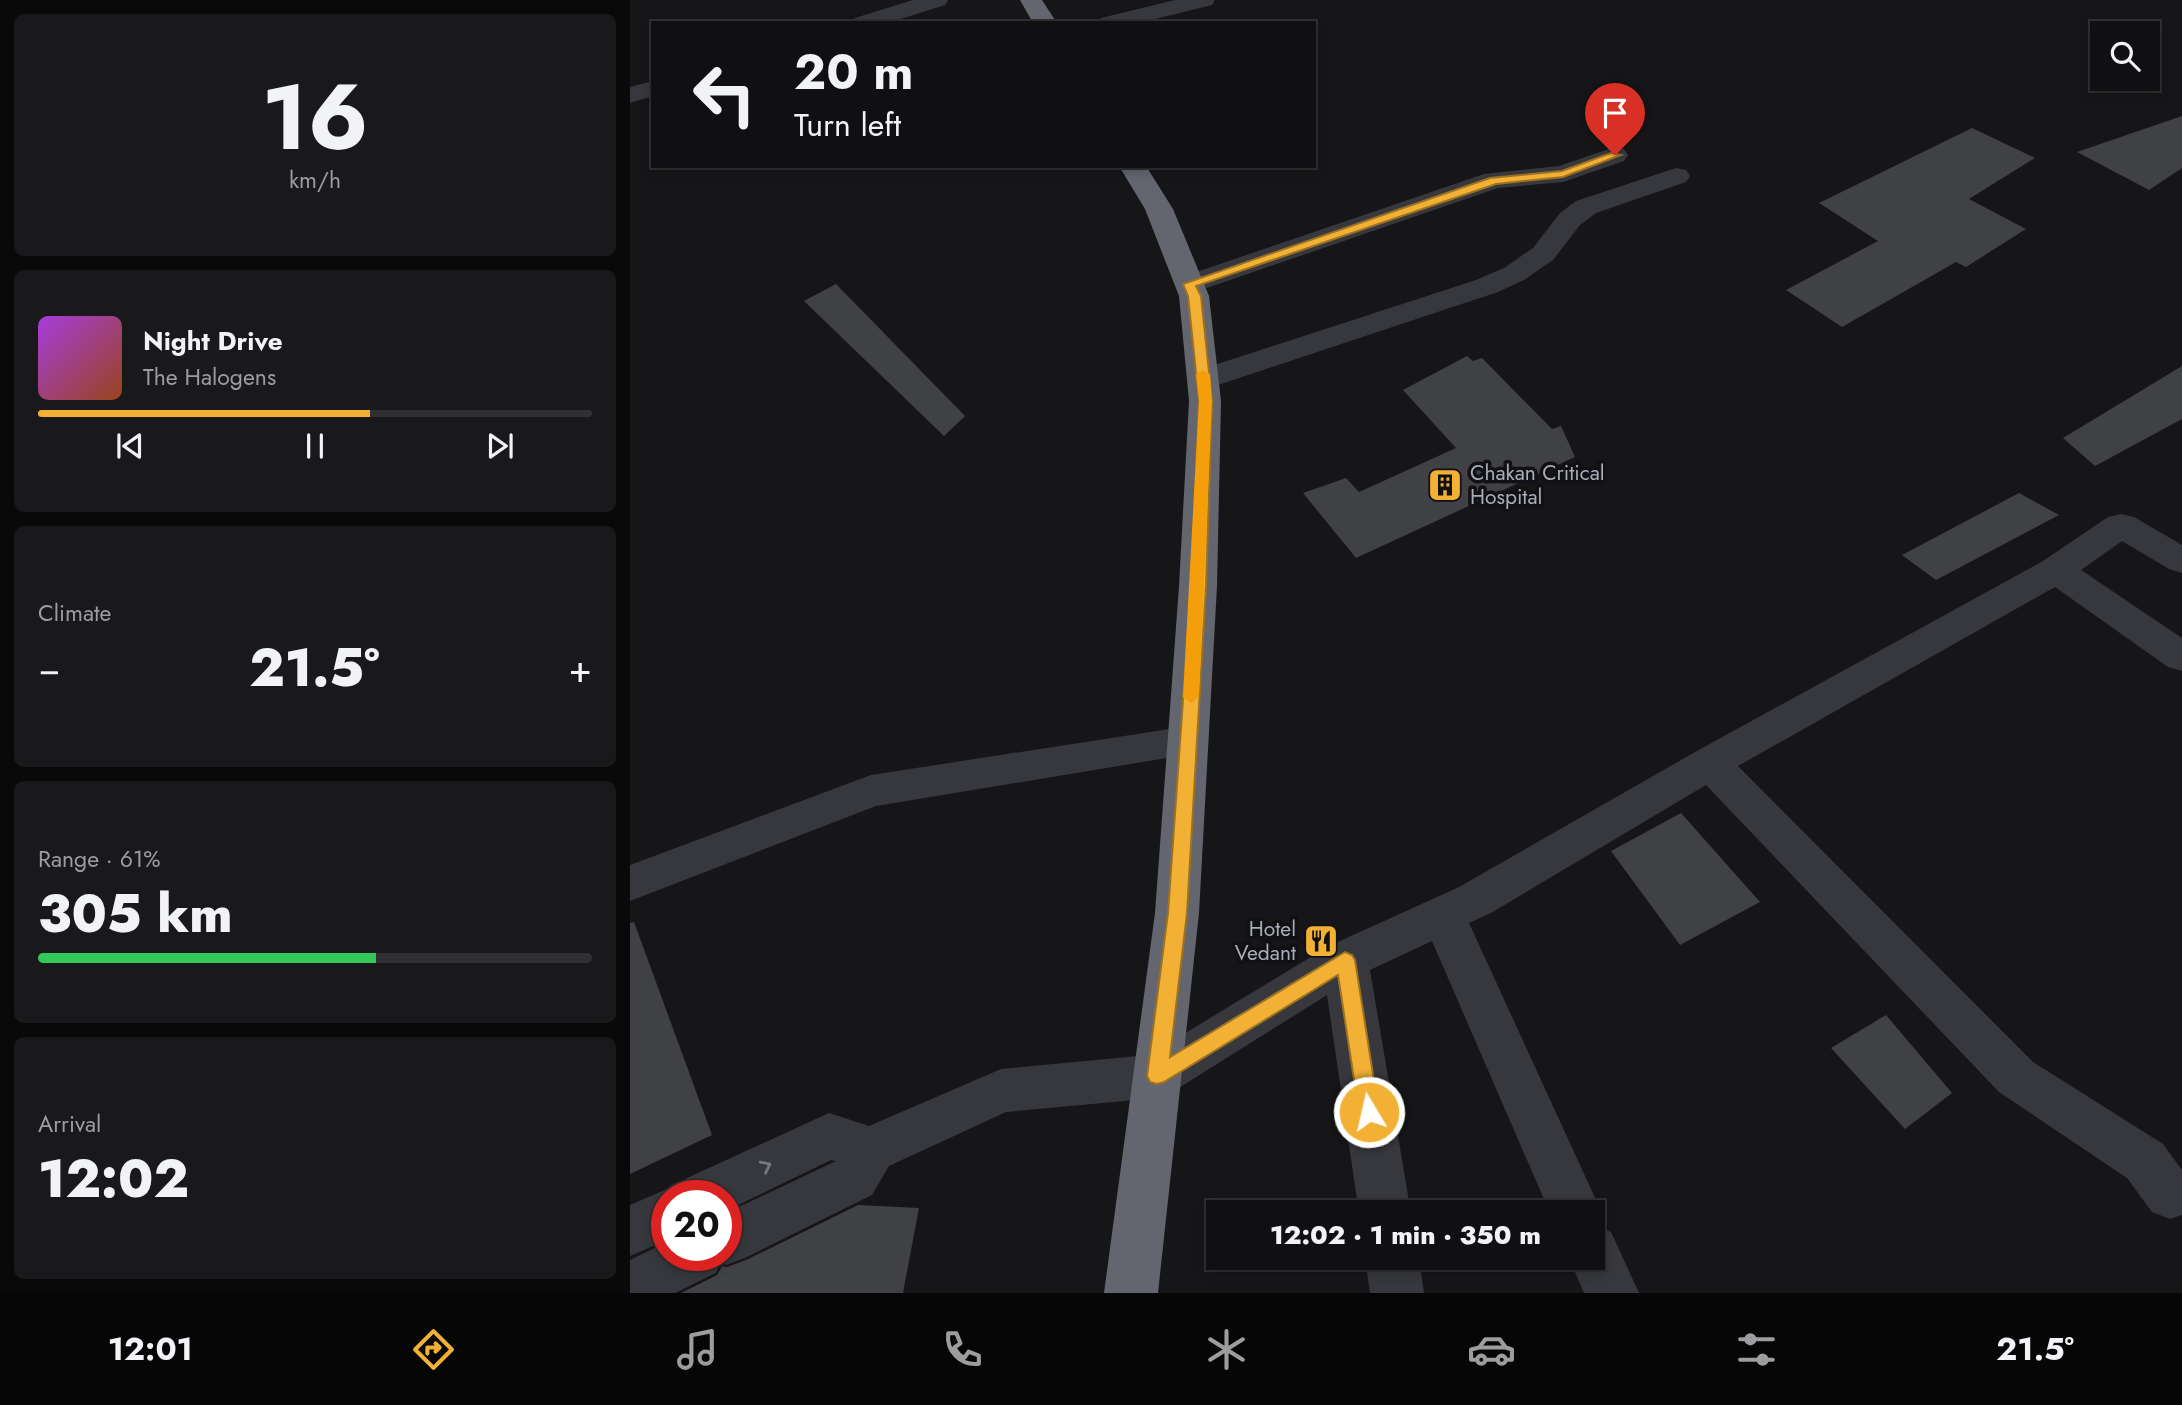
<!DOCTYPE html>
<html lang="en">
<head>
<meta charset="utf-8">
<style>
	body { margin:0; font-family:Jost,sans-serif; background:#19191b; color:#f1f3f6; height:100vh; display:flex; flex-direction:column; font-size:26px; white-space:nowrap }
	* { box-sizing:border-box; margin:0 }
	p { font-size:23px; color:#9c9d9f }
	.icon { flex:none; width:38px; height:38px; fill:none; stroke:currentColor; stroke-width:2; stroke-linecap:round; stroke-linejoin:round }
	.map { position:relative; flex:1; overflow:hidden }
	.panel { display:flex; flex-direction:column; gap:14px; padding:14px; background:#09090a; width:630px }
	.panel>* { flex:none }
	.guide { position:absolute; left:21px; top:21px; width:665px; height:147px; border-radius:0px; box-shadow:0 4px 10px #0003,0 0 0 2px #303032; background:#101012; color:#f1f3f6; overflow:hidden }
	.fabs { position:absolute; left:1460px; top:21px; display:grid; gap:14px }
	.fabs a { display:grid; place-items:center; width:70px; height:70px; border-radius:0px; background:#101012; box-shadow:0 4px 10px #0003,0 0 0 2px #303032; font-size:35px }
	.speed { position:absolute; left:21px; top:1180px; display:flex; gap:14px; font-size:35px; font-weight:700; text-align:center }
	.speed>* { display:grid; place-content:center; width:91px; height:91px; border-radius:50%; background:#101012; box-shadow:0 4px 10px #0003,0 0 0 2px #303032; line-height:1 }
	.speed .limit { border:10px solid #d22; background:#fff; color:#111 }
	.pin { position:absolute; display:grid; place-items:center; width:60px; height:60px; color:#fff; margin:-72px -30px; border-radius:50% 50% 50% 0; rotate:-45deg; box-shadow:0 0 7px #0007 }
	.pin .icon { rotate:45deg }
	.me { position:absolute; width:77px; margin:-38px; rotate:351deg; stroke-linejoin:round; filter:drop-shadow(0 0 5px #0008) }
	.turn { display:flex; align-items:center; gap:24px; height:147px; padding:0 28px; font-size:32px }
	.turn .icon { width:91px; height:91px; stroke-width:2.5 }
	.turn b { display:block; font-size:49px; line-height:60px }
	.big { font-size:52px; font-weight:800; line-height:1.1 }
	.panel .tile { flex:1; display:flex; flex-direction:column; justify-content:center; gap:10px; min-width:0; padding:0 24px; border-radius:10px; background:#19191b }
	.panel .dial { align-items:center; gap:0 }
	.dial b { font-size:91px; line-height:1 }
	.song { display:flex; align-items:center; gap:21px }
	.cover { width:84px; height:84px; border-radius:10px; background:linear-gradient(135deg,hsl(280 70% 55%),hsl(20 70% 35%)) }
	.played { height:7px; border-radius:4px; background:linear-gradient(90deg,#f2b134 60%,#303032 60%) }
	.keys { display:flex; justify-content:space-around; direction:ltr }
	.heat { display:flex; justify-content:space-between; align-items:center; font-size:38px; direction:ltr }
	.charge { height:10px; border-radius:5px; background:linear-gradient(90deg,#34c759 61%,#303032 0) }
	.trip { position:absolute; left:576px; top:1200px; width:399px; height:70px; border-radius:0px; background:#101012; box-shadow:0 4px 10px #0003,0 0 0 2px #303032; font-weight:800; line-height:70px; text-align:center }
	.menu { display:flex; height:112px; justify-content:space-around; align-items:center; background:#060607; color:#9c9d9f }
	.menu .icon { width:49px; height:49px }
	.menu .active { color:#f2b134 }
	.menu b { font-size:32px; color:#f1f3f6 }
	main { display:flex; flex:1; min-height:0 }
	.map>svg:first-child { display:block }
	.building { fill:#404145 }
	.lines { fill:none; stroke-linecap:round; stroke-linejoin:round }
	.minor { fill:#37383d; fill-rule:evenodd }
	.highway { fill:#63666e; fill-rule:evenodd }
	.oneway { stroke:#757881 }
	.route { fill:#f2b134; stroke:#9d7322; stroke-width:2 }
	.slow { fill:#f59e0b }
	.labels { text-anchor:middle; dominant-baseline:central; stroke-width:7; stroke-linejoin:round; paint-order:stroke }
	.poi-label { font-size:21px; fill:#a8adb8; stroke:#111113; text-anchor:start }
</style>
</head>
<body>
<main>
<section class="panel">
<div class="tile dial"><b>16</b><p>km/h</p></div>
<div class="tile">
<div class="song"><i class="cover"></i><div><b>Night Drive</b><p>The Halogens</p></div></div>
<div class="played"></div>
<div class="keys"><svg class="icon" aria-label="previous" viewBox="0 0 24 24"><path d="M18 5L8 12l10 7zM5 5v14"/></svg><svg class="icon" aria-label="pause" viewBox="0 0 24 24"><path d="M8 5v14M16 5v14"/></svg><svg class="icon" aria-label="next" viewBox="0 0 24 24"><path d="M6 5l10 7-10 7zM19 5v14"/></svg></div>
</div>
<div class="tile"><p>Climate</p>
<div class="heat"><a>−</a><b class="big">21.5°</b><a>+</a></div>
</div>
<div class="tile"><p>Range · 61%</p><b class="big">305 km</b><div class="charge"></div></div>
<div class="tile"><p>Arrival</p><b class="big">12:02</b></div>
</section>
<div class="map">
<svg width="1552" height="1293" viewBox="0 0 1552 1293">
	<rect width="100%" height="100%" fill="#161618"/>
	<g class="building">
		<path d="M1552,116V168L1519,190L1447,152Z"/>
		<path d="M1342,128L1405,158L1339,199L1396,229L1336,267L1326,262L1212,327L1156,290L1248,241L1189,203Z"/>
		<path d="M206,284L335,416L314,436L174,301Z"/>
		<path d="M837,356L843,361L852,358L922,429L931,426L945,457L726,558L673,493L716,478L729,492L826,448L773,390Z"/>
		<path d="M1552,366V419L1465,466L1433,438Z"/>
		<path d="M1389,493L1429,515L1306,580L1272,555Z"/>
		<path d="M1051,813L1130,902L1050,945L981,851Z"/>
		<path d="M4,922L82,1135L0,1174V923Z"/>
		<path d="M1256,1015L1322,1093L1275,1129L1201,1048Z"/>
		<path d="M228,1205L289,1208L273,1293H51L87,1275L92,1266L97,1267L116,1260Z"/>
	</g>
	<g class="lines">
		<g class="minor">
			<path d="M283,0H318L315,5L258,23H221L225,18Z"/>
			<path d="M545,0H585L582,5L509,23H467L471,18Z"/>
			<path d="M23,81V96L0,103V87Z"/>
			<path d="M985,147L994,149L998,155L994,161L933,182L868,188L571,290L560,293L549,290L545,284L549,278L854,174L929,166Z"/>
			<path d="M1046,168L1056,170L1060,176L1056,182L966,213L950,225L923,260L894,280L868,292L585,386L574,389L563,386L558,379L563,372L846,280L874,268L903,248L930,213L946,201Z"/>
			<path d="M1491,514L1504,517L1552,545V573L1539,569L1492,541L1451,570L1552,638V671L1538,667L1425,587L1108,766L1403,1062L1533,1144L1552,1170V1215L1540,1219L1522,1212L1497,1178L1369,1092L1076,785L861,913L839,923L972,1213L966,1226L981,1232L1009,1293H954L939,1258H962V1213H920L802,941L740,970L781,1213H729L697,995L544,1091L527,1098L376,1112L259,1166L242,1195L115,1258L96,1265L90,1263L86,1273L45,1293H0V1260L37,1242V1255H96V1213L206,1161L201,1160L96,1211V1195H37V1240L0,1256V1205L37,1189L49,1194L57,1178L199,1113L239,1126L371,1069L519,1055L699,946L829,887L1065,752L1413,561L1478,517Z"/>
			<path d="M559,726L573,730L579,741L573,752L246,806L0,901V865L241,775Z"/>
			<path d="M735,1258H789L794,1293H740Z"/>
		</g>
		<g class="highway">
			<path d="M390,0H412L427,23H403Z"/>
			<path d="M489,166H516L543,209L579,296L591,401L587,586L569,913L528,1293H474L525,913L549,586L559,401L549,296L515,209Z"/>
		</g>
	</g>
	<defs><path id="oneway-chevron" d="M-2-3.5L2.5 0L-2 3.5" fill="none" stroke-width="1.6" stroke-linecap="round" stroke-linejoin="round" transform="scale(1.75)"/></defs>
	<use class="oneway" href="#oneway-chevron" transform="translate(136 1166) rotate(-26)"/>
	<path class="route" d="M981,153L991,155L933,177L866,184L566,286L571,296L582,401L576,586L557,913L540,1057L715,952L722,955L725,960L749,1112L746,1118L739,1121L732,1118L729,1112L708,975L534,1082L527,1084L520,1082L517,1076L538,913L561,586L569,401L558,296L553,284L860,178L932,171Z"/>
	<path class="slow" d="M573,370L580,374L582,401L569,697L561,703L553,697L569,401L566,374Z"/>
	<defs>
		<g id="building-square" transform="scale(1.75)"><rect x="-9" y="-9" width="18" height="18" rx="4" fill="#f2b134" stroke="#111113"/><path d="M-4-6H4V6H1V3H-1V6H-4ZM-2.5-4.3h1.7v1.8h-1.7ZM.8-4.3h1.7v1.8H.8ZM-2.5-1h1.7V.8h-1.7ZM.8-1h1.7V.8H.8Z" fill="#111"/></g>
		<g id="restaurant-square" transform="scale(1.75)"><rect x="-9" y="-9" width="18" height="18" rx="4" fill="#f2b134" stroke="#111113"/><path d="M-5-6h1v4h1v-4h1v4h1v-4h1v5L-1.5 .5V6h-2V.5L-5-1ZM5-6V6H3V1.5H1.5Q1.5-4 5-6Z" fill="#111"/></g>
	</defs>
	<g fill-rule="evenodd">
		<use href="#building-square" x="815" y="485"/>
		<use href="#restaurant-square" x="691" y="941"/>
	</g>
	<g class="labels">
		<g class="poi-label">
			<text x="840" y="473">Chakan Critical<tspan x="840" dy="24">Hospital</tspan></text>
			<text x="666" y="929" text-anchor="end">Hotel<tspan x="666" dy="24">Vedant</tspan></text>
		</g>
	</g>
</svg>
<div class="fabs">
<a><svg class="icon" aria-label="search" viewBox="0 0 24 24"><circle cx="10" cy="10" r="6"/><path d="M15 15l6 6"/></svg></a>
</div>
<div class="speed"><div class="limit">20</div></div>
<div class="pin" style="left:985px;top:155px;background:#d93025"><svg class="icon" aria-label="arrive" viewBox="0 0 24 24"><path d="M6 21V4h12l-3 4 3 4H6"/></svg></div>
<svg class="me" style="left:739px;top:1112px" viewBox="-20 -20 40 40"><circle r="17" fill="#f2b134" stroke="#fff" stroke-width="3"/><path d="M0-11L8 9 0 5-8 9z" fill="#fff"/></svg>
<div class="trip">12:02 · 1 min · 350 m</div>
<div class="guide">
<div class="turn"><svg class="icon" aria-label="left" viewBox="0 0 24 24"><path d="M17 20v-9H6M10 6l-5 5 5 5"/></svg><div><b>20 m</b>Turn left</div></div>
</div>
</div>
</main>
<nav class="menu">
<b>12:01</b>
<svg class="icon active" aria-label="directions" viewBox="0 0 24 24"><path d="M12 3l9 9-9 9-9-9zM9 14v-3h6M13 9l2 2-2 2"/></svg>
<svg class="icon" aria-label="music" viewBox="0 0 24 24"><path d="M9 18V5l10-2v13"/><circle cx="6" cy="18" r="3"/><circle cx="16" cy="16" r="3"/></svg>
<svg class="icon" aria-label="phone" viewBox="0 0 24 24"><path d="M5 4h4l2 5-3 2q2 4 5 5l2-3 5 2v4C11 20 4 13 5 4z"/></svg>
<svg class="icon" aria-label="climate" viewBox="0 0 24 24"><path d="M12 3v18M4 7l16 10M4 17L20 7"/></svg>
<svg class="icon" aria-label="car" viewBox="0 0 24 24"><path d="M5 17H2v-5l4-1 3-4h7l3 4 3 1v5h-3M9 17h6M6 11h13"/><circle cx="7" cy="17" r="2"/><circle cx="17" cy="17" r="2"/></svg>
<svg class="icon" aria-label="filters" viewBox="0 0 24 24"><path d="M4 7h16M4 17h16"/><circle cx="9" cy="7" r="2"/><circle cx="15" cy="17" r="2"/></svg>
<b>21.5°</b>
</nav>
</body>
</html>
